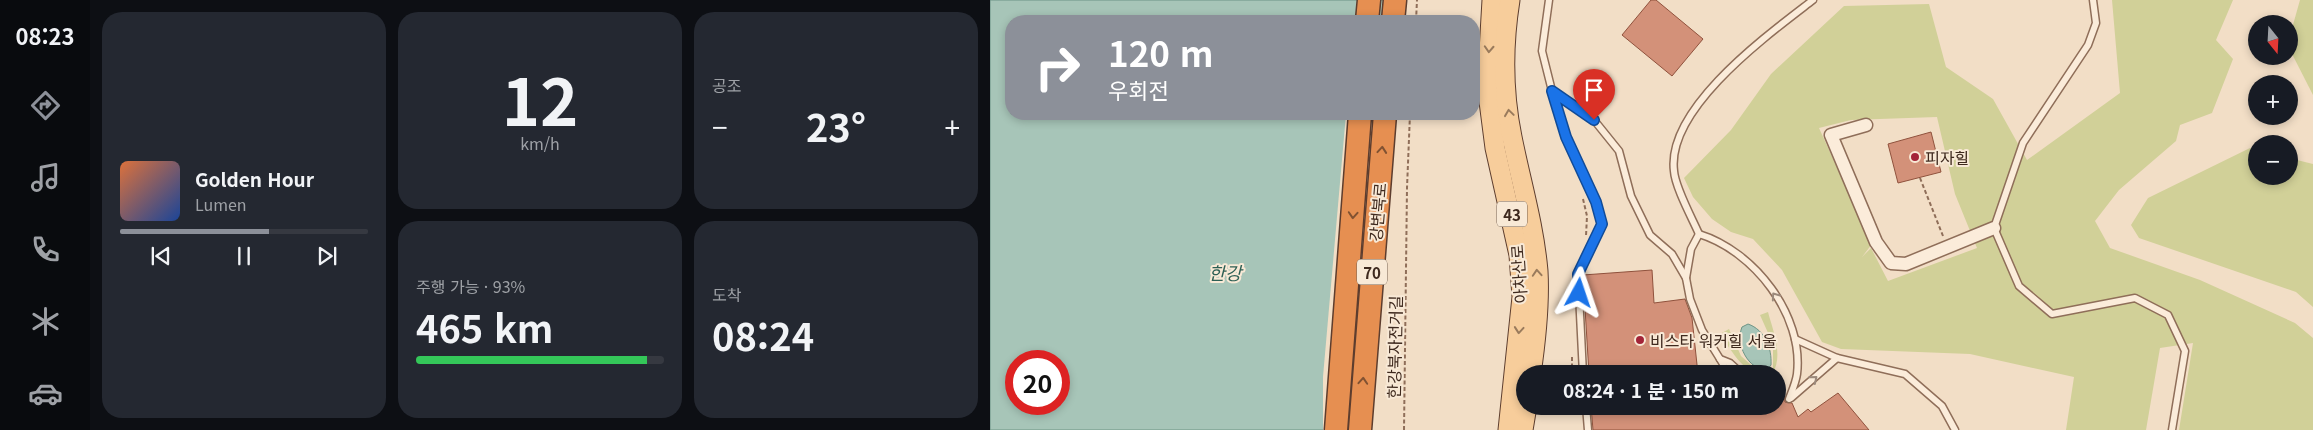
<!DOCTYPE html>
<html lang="ko">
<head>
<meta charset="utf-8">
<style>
	body { margin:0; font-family:Georgia,"Noto Sans KR",serif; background:#242831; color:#f1f3f6; height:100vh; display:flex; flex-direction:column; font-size:19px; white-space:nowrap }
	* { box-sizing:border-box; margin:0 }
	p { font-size:16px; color:#9ea1a6 }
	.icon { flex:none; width:28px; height:28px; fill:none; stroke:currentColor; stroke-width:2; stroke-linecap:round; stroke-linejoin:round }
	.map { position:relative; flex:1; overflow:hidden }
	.drawer { display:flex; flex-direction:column; gap:12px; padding:12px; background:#0d0f14; width:900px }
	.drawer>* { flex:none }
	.hud { position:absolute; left:15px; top:15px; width:475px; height:105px; border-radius:20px; box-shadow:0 2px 8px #0003; background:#8c9099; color:#fff; overflow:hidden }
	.needle { width:32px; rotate:162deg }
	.controls { position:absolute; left:1258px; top:15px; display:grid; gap:10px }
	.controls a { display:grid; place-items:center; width:50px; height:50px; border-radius:50%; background:#171b24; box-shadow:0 2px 8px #0003; font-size:25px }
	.speed { position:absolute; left:15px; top:350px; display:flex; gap:10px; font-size:25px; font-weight:700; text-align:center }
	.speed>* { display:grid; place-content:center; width:65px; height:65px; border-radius:50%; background:#171b24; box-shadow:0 2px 8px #0003; line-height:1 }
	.speed .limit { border:8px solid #d22; background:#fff; color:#111 }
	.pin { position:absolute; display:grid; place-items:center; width:42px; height:42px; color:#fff; margin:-51px -21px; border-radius:50% 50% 50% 0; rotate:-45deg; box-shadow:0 0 5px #0007 }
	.pin .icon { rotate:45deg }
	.me { position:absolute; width:55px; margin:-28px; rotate:5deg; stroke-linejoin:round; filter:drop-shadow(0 0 4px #0008) }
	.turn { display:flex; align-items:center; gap:18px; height:105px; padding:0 20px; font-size:22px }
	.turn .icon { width:65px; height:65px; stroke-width:2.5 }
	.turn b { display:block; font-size:35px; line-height:42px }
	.big { font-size:38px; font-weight:700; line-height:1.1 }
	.drawer .tile { flex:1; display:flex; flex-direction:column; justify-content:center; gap:8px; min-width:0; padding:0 18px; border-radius:20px; background:#242831 }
	.drawer .dial { align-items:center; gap:0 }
	.dial b { font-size:65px; line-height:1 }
	.song { display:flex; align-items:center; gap:15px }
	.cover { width:60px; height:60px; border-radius:8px; background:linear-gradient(135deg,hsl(20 70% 55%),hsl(220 70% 35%)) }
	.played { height:5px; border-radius:2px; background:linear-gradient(90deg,#8c9099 60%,#363941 60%) }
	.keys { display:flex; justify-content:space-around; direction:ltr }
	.heat { display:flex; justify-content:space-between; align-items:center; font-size:28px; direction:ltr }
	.charge { height:8px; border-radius:4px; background:linear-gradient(90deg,#34c759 93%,#363941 0) }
	.drawer .tiles { flex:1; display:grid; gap:12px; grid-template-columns:repeat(3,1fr) }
	.tile:first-child { grid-row:span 2 }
	.trip { position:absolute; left:526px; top:365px; width:270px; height:50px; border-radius:25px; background:#171b24; box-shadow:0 2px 8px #0003; font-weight:700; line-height:50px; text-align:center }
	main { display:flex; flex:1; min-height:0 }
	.tab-bar { display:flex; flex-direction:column; width:90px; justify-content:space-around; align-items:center; background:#090b0e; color:#9ea1a6 }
	.tab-bar .icon { width:35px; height:35px }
	.tab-bar .selected { color:#8c9099 }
	.tab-bar b { font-size:22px; color:#f1f3f6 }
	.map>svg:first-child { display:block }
	.green { fill:#d1d098; fill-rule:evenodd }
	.water { fill:#a7c5b8; stroke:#6d9485; fill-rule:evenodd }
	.pier { fill:#f2dec6 }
	.building { fill:#d39179; stroke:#90523d }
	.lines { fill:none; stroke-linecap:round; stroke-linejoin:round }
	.lane-casing { stroke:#8f6e59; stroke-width:9 }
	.street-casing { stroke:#8f6e59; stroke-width:15 }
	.primary-casing { stroke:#5d3d2e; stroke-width:21 }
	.highway-casing { stroke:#5d3d2e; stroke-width:25 }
	.path { stroke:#8f6e59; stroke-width:2; stroke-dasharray:4 2.5; stroke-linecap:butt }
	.lane { stroke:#fbecda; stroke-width:6 }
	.street { stroke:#fbecda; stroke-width:12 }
	.primary { stroke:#f7cd9b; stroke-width:19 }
	.highway { stroke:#e68f51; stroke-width:22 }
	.oneway { stroke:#9a7b5c }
	.oneway2 { stroke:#815232 }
	.oneway3 { stroke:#9c8a7c }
	.route-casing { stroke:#114b97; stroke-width:12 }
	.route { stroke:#1a73e8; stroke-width:9 }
	.poi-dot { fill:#a32438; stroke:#f8e9d6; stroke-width:2 }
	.labels { text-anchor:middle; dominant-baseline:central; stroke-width:4; stroke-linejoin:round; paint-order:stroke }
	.shield { fill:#f8e9d6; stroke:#766355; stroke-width:1 }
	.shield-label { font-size:15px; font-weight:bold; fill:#3e291e }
	.poi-label { font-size:16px; fill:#3e291e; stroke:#f8e9d6; text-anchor:start }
	.street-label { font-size:16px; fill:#3e291e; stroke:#f8e9d6 }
	.water-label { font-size:18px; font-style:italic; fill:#2d5f54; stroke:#f8e9d6 }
</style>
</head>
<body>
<main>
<nav class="tab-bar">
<b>08:23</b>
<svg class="icon selected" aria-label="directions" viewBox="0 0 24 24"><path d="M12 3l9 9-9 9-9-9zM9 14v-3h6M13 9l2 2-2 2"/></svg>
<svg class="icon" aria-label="music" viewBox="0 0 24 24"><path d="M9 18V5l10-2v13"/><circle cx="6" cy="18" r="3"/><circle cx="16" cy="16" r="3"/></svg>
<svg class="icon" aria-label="phone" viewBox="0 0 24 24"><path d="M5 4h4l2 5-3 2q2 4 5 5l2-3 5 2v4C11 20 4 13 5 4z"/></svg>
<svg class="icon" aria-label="climate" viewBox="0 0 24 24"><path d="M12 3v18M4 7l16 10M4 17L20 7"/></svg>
<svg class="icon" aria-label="car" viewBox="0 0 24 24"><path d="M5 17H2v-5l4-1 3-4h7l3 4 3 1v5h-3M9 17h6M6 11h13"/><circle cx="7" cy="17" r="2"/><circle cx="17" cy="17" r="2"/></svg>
</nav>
<section class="drawer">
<div class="tiles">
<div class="tile">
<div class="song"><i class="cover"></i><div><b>Golden Hour</b><p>Lumen</p></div></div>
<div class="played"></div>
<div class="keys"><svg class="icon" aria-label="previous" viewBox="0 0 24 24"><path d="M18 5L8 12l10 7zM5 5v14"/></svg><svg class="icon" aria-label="pause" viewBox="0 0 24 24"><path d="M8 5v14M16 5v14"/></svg><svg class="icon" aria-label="next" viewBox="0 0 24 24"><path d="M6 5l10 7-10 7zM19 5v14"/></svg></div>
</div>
<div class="tile dial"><b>12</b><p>km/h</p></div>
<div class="tile"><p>공조</p>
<div class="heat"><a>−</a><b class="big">23°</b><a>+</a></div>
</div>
<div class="tile"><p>주행 가능 · 93%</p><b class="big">465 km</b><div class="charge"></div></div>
<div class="tile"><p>도착</p><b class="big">08:24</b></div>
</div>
</section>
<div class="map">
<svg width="1323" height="430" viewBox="0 0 1323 430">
	<rect width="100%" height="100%" fill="#f2dec6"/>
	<g class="green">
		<path d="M1122,0H1243L1226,40L1243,59L1222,113L1190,125L1186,141L1129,190L1105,221L1120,248L1210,280L1305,323L1323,338V430H1189L1203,343L1170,348L1156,430H1076L1084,377L980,354L851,349L832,342L792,270L763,239L741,232L722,219L703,197L694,178L741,130L781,74L854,6L939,4L956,67L1003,99L1037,160L1130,93ZM947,117L965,194L987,248L898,281L881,248L872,257L882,244L829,128L861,120Z"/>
		<path d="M1310,0H1323V95L1299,48V39Z"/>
		<path d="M1260,148L1266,149V176H1299V158L1323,164V307L1306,292L1149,238L1141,225L1158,198Z"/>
		<path d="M778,312C783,331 794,356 782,374H777L783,368V344L770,315Z"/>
		<path d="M739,329L751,356L771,374C754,374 739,347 730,334Z"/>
	</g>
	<g class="water">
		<path d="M0,0H409L408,21H21V114H401L385,430H0ZM26,361H69V404H26Z"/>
		<path d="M758,324C775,330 782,348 781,365L777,370C758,370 745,344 752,327Z"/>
	</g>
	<path class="pier" d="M356,114H403L395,317L387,430H333V377Z"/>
	<g class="building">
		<path d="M661,0H666L713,39L682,76L632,35Z"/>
		<path d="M941,132L951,172L908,183L898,144Z"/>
		<path d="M662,270L664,303L695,299L702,318L708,374H599L593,275Z"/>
		<path d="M788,390L795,396V402L802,403L808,417L818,409L821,412L848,393L879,430H603L601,406H738L745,413L748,406H788Z"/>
	</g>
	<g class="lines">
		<g class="lane-casing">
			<g id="lane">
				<path d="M559,0L552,51L562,91L604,120L629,151L641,196L660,235L682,254L696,278L700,299L712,330L730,359L740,363L752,374"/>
				<path d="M1103,0L1106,23L1098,45L1033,143L1004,228L1029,286L1062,314L1145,298L1178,315L1195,351L1182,430"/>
				<path d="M562,91L576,137L606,203L612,224L588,274L593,374"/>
				<path d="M709,234C702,218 685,187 684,171C676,108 779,34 823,0"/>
				<path d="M696,278L701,249L709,234C764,251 814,315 807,374C806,382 802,391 799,399"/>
				<path d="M805,339L847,358L915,374L952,406L965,430"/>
				<path d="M730,359L739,374"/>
				<path d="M801,398L847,358"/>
				<path d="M596,406L598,430"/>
			</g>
		</g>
		<g class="street-casing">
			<path id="street" d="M876,125L841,135L886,242L901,263L916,264L1004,228"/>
		</g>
		<g class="primary-casing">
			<g id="primary">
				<path d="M502,0L497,86L505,148L529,255L532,297L518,430"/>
				<path d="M520,0C513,44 513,93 522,137C531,182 544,225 548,271C550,306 546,340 541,374"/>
				<path d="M533,430L537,406"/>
			</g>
		</g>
		<g class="highway-casing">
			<g id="highway">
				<path d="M377,21L379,0"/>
				<path d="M403,21L405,0"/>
				<path d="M346,430L370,114"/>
				<path d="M370,430L395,114"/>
			</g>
		</g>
		<g class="path">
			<path d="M426,21L427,0"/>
			<path d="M930,178L953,236"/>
			<path d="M593,199L597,216L596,236"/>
			<path d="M582,374V356"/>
			<path d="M414,430L417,188L420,114"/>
		</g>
		<use href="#lane" class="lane"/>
		<use href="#street" class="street"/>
		<use href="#primary" class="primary"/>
		<use href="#highway" class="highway"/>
	</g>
	<defs><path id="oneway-chevron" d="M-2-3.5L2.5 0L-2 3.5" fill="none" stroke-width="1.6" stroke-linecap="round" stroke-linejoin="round" transform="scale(1.25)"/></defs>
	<g class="oneway">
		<use href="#oneway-chevron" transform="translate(499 49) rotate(93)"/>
		<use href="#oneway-chevron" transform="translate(519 113) rotate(-98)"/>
		<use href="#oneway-chevron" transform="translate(547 273) rotate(-94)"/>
		<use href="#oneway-chevron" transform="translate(529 330) rotate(95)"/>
	</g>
	<g class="oneway2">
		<use href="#oneway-chevron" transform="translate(392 150) rotate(-85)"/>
		<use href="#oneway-chevron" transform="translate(363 215) rotate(94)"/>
		<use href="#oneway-chevron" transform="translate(373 381) rotate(-86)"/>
	</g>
	<g class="oneway3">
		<use href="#oneway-chevron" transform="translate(785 296) rotate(-125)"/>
		<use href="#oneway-chevron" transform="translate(824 379) rotate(-39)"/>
	</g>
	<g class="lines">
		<g class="route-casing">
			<path id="route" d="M589,293L588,274L612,224L606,202L576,137L562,91L604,120"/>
		</g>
		<use href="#route" class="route"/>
	</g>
	<g class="poi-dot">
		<circle cx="925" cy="157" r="5"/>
		<circle cx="650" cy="340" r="5"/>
	</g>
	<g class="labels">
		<g class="shield">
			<rect x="507" y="201.5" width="30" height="25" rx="4"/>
			<rect x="367" y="259.5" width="30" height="25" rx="4"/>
		</g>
		<g class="shield-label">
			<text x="522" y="214">43</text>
			<text x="382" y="272">70</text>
		</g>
		<g class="poi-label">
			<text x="935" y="157">피자힐</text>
			<text x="660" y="340">비스타 워커힐 서울</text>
		</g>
		<g class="street-label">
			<text transform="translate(387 212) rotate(-85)">강변북로</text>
			<text transform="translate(528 274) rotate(-94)">아차산로</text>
			<text transform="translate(404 347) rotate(-89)">한강북자전거길</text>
		</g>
		<g class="water-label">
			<text x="235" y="272">한강</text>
		</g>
	</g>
</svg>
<div class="controls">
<a><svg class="needle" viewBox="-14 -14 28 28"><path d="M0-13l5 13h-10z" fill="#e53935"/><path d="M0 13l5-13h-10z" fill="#9ea1a6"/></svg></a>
<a>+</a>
<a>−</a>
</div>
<div class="speed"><div class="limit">20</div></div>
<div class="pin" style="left:604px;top:120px;background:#d93025"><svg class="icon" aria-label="arrive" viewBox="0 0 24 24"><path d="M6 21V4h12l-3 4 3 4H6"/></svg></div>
<svg class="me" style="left:589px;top:293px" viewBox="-20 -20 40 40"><path d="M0-17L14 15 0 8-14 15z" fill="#1a73e8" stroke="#fff" stroke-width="4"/></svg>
<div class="trip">08:24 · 1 분 · 150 m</div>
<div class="hud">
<div class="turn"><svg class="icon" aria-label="right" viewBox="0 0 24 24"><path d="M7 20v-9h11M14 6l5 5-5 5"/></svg><div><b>120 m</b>우회전</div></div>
</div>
</div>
</main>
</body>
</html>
